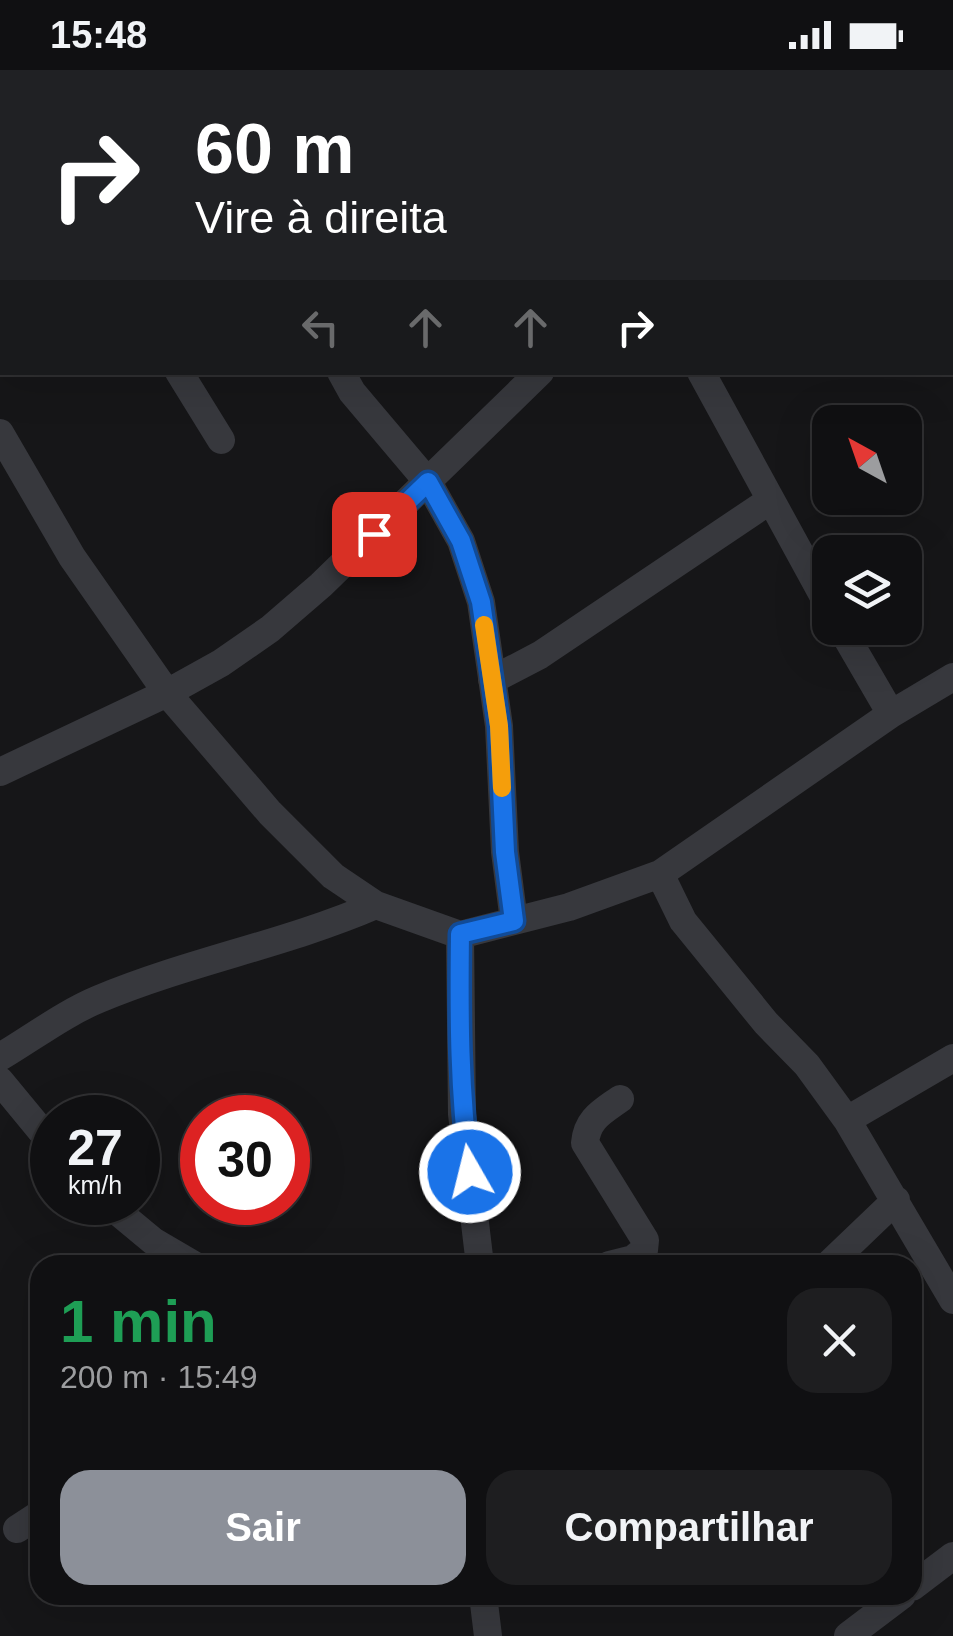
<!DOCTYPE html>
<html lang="pt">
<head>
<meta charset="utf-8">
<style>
	:root { --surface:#101012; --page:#1e1e20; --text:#f1f3f6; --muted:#9c9d9f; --line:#303032; --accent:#8c9099 }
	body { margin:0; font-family:Helvetica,sans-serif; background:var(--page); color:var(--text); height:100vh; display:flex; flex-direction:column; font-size:38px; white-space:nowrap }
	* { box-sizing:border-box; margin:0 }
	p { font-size:32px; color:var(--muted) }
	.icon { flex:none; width:55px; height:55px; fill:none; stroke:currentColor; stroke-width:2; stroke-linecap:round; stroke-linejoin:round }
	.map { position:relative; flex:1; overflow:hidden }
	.panel { position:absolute; left:30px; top:1185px; width:892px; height:350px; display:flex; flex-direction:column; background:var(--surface); border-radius:30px; box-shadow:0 10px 40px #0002,0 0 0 2px var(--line) }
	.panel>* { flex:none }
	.hud { position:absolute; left:0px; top:0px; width:955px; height:305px; box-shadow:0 10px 40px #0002,0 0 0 2px var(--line); background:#202124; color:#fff; overflow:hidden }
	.needle { width:65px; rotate:320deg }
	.buttons { position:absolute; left:812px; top:335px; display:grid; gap:20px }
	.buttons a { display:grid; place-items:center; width:110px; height:110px; border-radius:20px; background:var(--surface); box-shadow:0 10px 40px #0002,0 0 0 2px var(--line); font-size:50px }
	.speed { position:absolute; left:30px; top:1025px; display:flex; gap:20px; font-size:50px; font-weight:700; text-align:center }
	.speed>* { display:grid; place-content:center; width:130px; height:130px; border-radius:50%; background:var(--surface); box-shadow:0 10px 40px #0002,0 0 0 2px var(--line); line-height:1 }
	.speed small { font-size:25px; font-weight:400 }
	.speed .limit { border:15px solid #d22; background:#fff; color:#111 }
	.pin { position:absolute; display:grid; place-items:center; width:85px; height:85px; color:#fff; margin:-42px; border-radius:20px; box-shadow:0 5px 15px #0006 }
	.me { position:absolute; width:110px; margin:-55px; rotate:352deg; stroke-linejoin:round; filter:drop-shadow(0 0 8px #0008) }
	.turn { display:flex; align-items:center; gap:35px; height:210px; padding:0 30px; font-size:45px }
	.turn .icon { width:130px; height:130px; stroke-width:2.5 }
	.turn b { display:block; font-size:70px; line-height:85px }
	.lanes { display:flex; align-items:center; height:95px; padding:0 30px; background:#0003; justify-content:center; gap:50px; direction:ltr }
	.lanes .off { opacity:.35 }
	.round { display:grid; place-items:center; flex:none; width:105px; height:105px; border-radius:30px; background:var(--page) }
	.head { display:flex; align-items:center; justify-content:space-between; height:170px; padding:0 30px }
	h1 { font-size:60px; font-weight:800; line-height:75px; color:#1e9e55 }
	.action { display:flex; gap:20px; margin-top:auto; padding:20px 30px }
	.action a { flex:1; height:115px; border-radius:30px; background:var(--accent); color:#fff; font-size:40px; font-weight:800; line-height:115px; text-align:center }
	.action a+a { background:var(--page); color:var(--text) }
	.status { display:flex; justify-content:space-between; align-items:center; height:70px; padding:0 50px; background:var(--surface); direction:ltr }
	.status svg { height:28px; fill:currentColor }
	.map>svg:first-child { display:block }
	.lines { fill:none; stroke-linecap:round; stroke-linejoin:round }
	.minor { stroke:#37383d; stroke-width:28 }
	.route-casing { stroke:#114b97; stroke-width:25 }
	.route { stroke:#1a73e8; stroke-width:18 }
	.slow { stroke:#f59e0b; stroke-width:18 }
</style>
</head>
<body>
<div class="status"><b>15:48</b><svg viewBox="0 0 49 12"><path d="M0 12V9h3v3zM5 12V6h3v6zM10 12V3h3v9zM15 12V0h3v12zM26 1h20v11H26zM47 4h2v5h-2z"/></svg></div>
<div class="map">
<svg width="953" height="1566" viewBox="0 0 953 1566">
	<rect width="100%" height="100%" fill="#161618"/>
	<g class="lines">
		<path class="minor" d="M207 0 208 2
			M798 0 800 2
			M59 2 63 0
			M627 2 628 0
			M0 36 2 35
			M952 52H953
			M952 266 953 267
			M179 302 221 370
			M341 302 352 322 428 412 461 471 481 532 499 656 505 782 514 851
			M701 302 830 538
			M0 363 72 487 167 623 270 743 333 806 376 835 460 865 569 837 660 804 891 644 953 607
			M841 558 891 644
			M492 610 540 585 769 431
			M0 702 167 623 221 593 270 559 321 515 540 302
			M660 804 683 851 766 953 807 995 847 1050 953 1230
			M460 865 462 1044 480 1195
			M0 987C32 968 65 943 99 929 190 891 286 874 376 835
			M0 1011 52 1074
			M847 1050 953 988
			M106 1132 153 1171 194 1195
			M609 1195 633 1189 644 1180 645 1170 585 1073C587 1049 602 1042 620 1029
			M828 1195 896 1130
			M17 1459 40 1444
			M912 1517 953 1486
			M483 1525 488 1566
			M848 1566 902 1525"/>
	</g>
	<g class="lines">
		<defs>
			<path id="route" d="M374 464 428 412 461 471 481 532 499 656 505 782 514 851 460 864C459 944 459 1022 470 1102"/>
		</defs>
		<use href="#route" class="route-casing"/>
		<use href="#route" class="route"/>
		<path class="slow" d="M484 555 499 656 502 718"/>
	</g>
</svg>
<div class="buttons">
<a><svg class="needle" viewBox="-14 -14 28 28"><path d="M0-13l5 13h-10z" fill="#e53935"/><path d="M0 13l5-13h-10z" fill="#9c9d9f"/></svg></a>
<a><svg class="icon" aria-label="layers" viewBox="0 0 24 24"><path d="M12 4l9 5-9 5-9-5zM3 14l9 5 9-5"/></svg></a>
</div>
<div class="speed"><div>27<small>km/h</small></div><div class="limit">30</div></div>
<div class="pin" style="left:374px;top:464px;background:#d93025"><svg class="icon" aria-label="arrive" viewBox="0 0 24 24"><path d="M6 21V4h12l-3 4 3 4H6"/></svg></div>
<svg class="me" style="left:470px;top:1102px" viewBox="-20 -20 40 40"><circle r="17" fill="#1a73e8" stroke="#fff" stroke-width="3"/><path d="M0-11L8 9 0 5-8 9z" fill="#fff"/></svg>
<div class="hud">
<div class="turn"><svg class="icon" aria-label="right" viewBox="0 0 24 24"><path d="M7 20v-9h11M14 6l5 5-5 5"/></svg><div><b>60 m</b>Vire à direita</div></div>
<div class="lanes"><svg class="icon off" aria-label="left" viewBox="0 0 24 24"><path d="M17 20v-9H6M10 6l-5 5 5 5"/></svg><svg class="icon off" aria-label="ahead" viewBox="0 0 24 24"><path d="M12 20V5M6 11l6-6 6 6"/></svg><svg class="icon off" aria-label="ahead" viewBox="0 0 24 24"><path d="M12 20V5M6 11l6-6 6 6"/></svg><svg class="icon" aria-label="right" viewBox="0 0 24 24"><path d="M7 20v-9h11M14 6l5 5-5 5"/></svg></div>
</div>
<section class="panel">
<div class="head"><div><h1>1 min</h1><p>200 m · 15:49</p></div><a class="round"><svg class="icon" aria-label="close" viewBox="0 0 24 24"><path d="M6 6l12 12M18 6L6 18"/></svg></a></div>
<div class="action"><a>Sair</a><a>Compartilhar</a></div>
</section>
</div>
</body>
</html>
